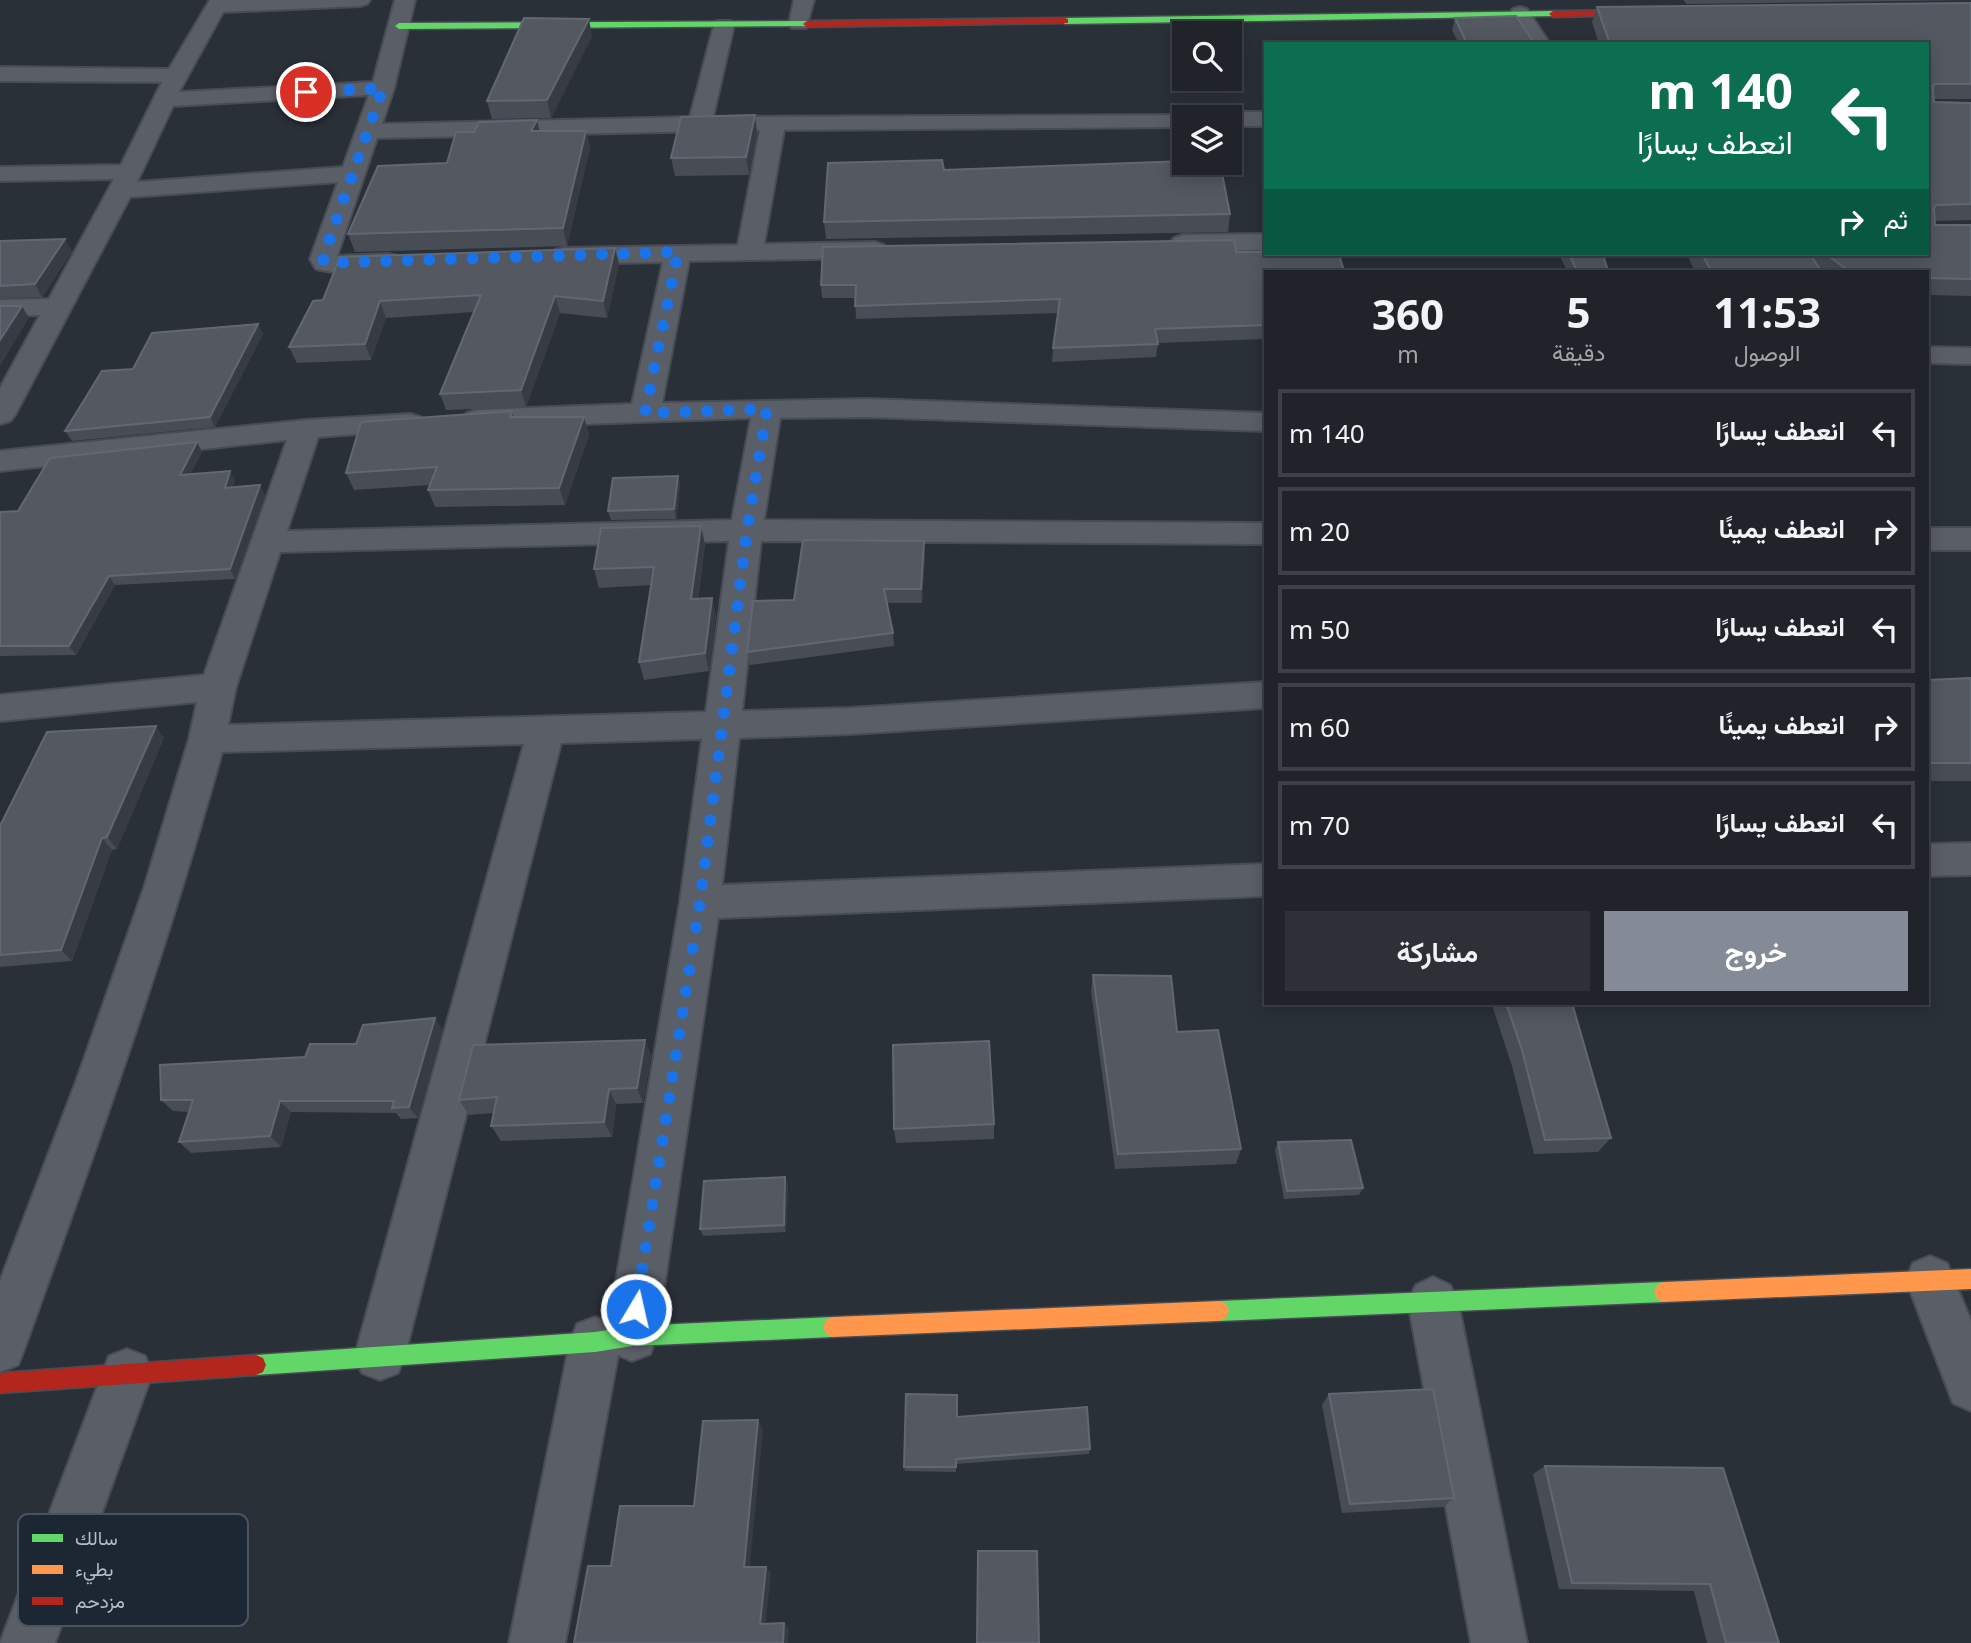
<!DOCTYPE html>
<html lang="ar">
<head>
<meta charset="utf-8">
<style>
	:root { --surface:#20242a; --page:#2d3036; --text:#f1f3f6; --muted:#a2a4a8; --line:#3d4147; --accent:#848b96 }
	body { margin:0; font-family:"Noto Sans",Vazirmatn,sans-serif; background:var(--page); color:var(--text); direction:rtl; height:100vh; display:flex; flex-direction:column; font-size:26px; white-space:nowrap }
	* { box-sizing:border-box; margin:0 }
	p { font-size:23px; color:var(--muted) }
	.icon { flex:none; width:38px; height:38px; fill:none; stroke:currentColor; stroke-width:2; stroke-linecap:round; stroke-linejoin:round }
	.map { position:relative; flex:1; overflow:hidden; direction:ltr }
	.sheet { position:absolute; left:1264px; top:270px; width:665px; height:735px; display:flex; flex-direction:column; background:var(--surface); border-radius:0px; box-shadow:0 4px 18px #0003,0 0 0 2px var(--line); direction:rtl }
	.sheet>* { flex:none }
	.banner { position:absolute; left:1264px; top:42px; width:665px; height:214px; border-radius:0px; box-shadow:0 4px 18px #0003,0 0 0 2px var(--line); direction:rtl; background:#0b6e4f; color:#fff; overflow:hidden }
	.tools { position:absolute; left:1172px; top:21px; display:grid; gap:14px }
	.tools a { display:grid; place-items:center; width:70px; height:70px; border-radius:0px; background:var(--surface); box-shadow:0 4px 18px #0003,0 0 0 2px var(--line); font-size:35px }
	.pin { position:absolute; display:grid; place-items:center; width:60px; height:60px; color:#fff; margin:-30px; border:4px solid #fff; border-radius:50%; box-shadow:0 2px 7px #0007 }
	.me { position:absolute; width:77px; margin:-38px; rotate:9deg; stroke-linejoin:round; filter:drop-shadow(0 0 5px #0008) }
	.turn { display:flex; align-items:center; gap:24px; height:147px; padding:0 21px; font-size:32px }
	.turn .icon { width:91px; height:91px; stroke-width:2.5 }
	.turn b { display:block; font-size:49px; line-height:60px }
	.then { display:flex; align-items:center; height:66px; padding:0 21px; background:#0003; gap:14px; font-size:26px }
	.eta { display:flex; justify-content:space-evenly; align-items:center; height:119px; text-align:center }
	.eta b { font-size:42px; font-weight:700; line-height:49px }
	.primary-button { display:flex; gap:14px; margin-top:auto; padding:14px 21px }
	.primary-button a { flex:1; height:80px; border-radius:0px; background:var(--accent); color:#fff; font-size:28px; font-weight:700; line-height:80px; text-align:center }
	.primary-button a+a { background:var(--page); color:var(--text) }
	ul { padding:0; list-style:none }
	li { display:flex; align-items:center; gap:21px; height:88px; margin:0 14px 10px; padding:0 7px; border:4px solid var(--line); border-radius:0px }
	li div { flex:1 }
	li b { display:block; font-size:26px }
	li em { font-style:normal }
	.map>svg:first-child { display:block }
	.lines { fill:none; stroke-linecap:round; stroke-linejoin:round }
	.street-casing { stroke:#484c55; stroke-width:4 }
	.fast-casing { stroke:#484c55; stroke-width:3 }
	.slow-casing { stroke:#484c55; stroke-width:3 }
	.jam-casing { stroke:#484c55; stroke-width:3 }
	.street { fill:#5a5e66; fill-rule:evenodd }
	.fast { fill:#63d668; fill-rule:evenodd }
	.slow { fill:#ff974d; fill-rule:evenodd }
	.jam { fill:#b3261e; fill-rule:evenodd }
	.wall { fill:#474c55 }
	.shaded-wall { fill:#373c44 }
	.building { fill:#535861; stroke:#626872; stroke-width:2 }
	.route { stroke:#1a73e8; stroke-width:12; stroke-dasharray:0 21.6 }
	.key { fill:#1d2633; stroke:#4a5360; stroke-width:2 }
	.key-label { font-size:19px; fill:#b4bcc9 }
</style>
</head>
<body>
<div class="map">
<svg width="1971" height="1643" viewBox="0 0 1971 1643">
	<rect width="100%" height="100%" fill="#2a3038"/>
	<g class="lines">
		<defs>
			<path id="street" d="M210 0H370L367 4 360 6 223 12 179 92 373 82 395 0H415L394 88 382 124 690 117 714 25 717 21H731L734 25 713 117 1193 115 1195 117H1185V127L784 130 764 244 875 242 884 245 888 250 884 255 875 258 689 261 662 403 867 399 1265 413V431L867 417 780 418 764 520 1265 523V544L761 541 742 711 850 708 1265 682V708L850 734 739 738 722 885 1265 864V896L718 918 657 1336 650 1354 632 1361 618 1355 565 1643H509L570 1342 577 1324 595 1317 609 1323 680 902 702 739 561 743 405 1355 398 1373 380 1380 362 1373 355 1355 524 744 222 752C166 954 96 1150 25 1347L18 1365 0 1372V1281L77 1079 144 888 189 739 197 702 0 721V695L204 675 287 440 0 471V451L306 420 410 414 420 417 425 423 420 429 318 437 287 531 732 520 751 418 477 428 467 425 462 419 467 413 477 410 632 404 663 262 564 264 555 262 551 256 555 250 564 248 738 245 760 130 377 138 337 256 388 254 397 256 401 262 397 268C373 274 340 275 316 269L310 259 338 182 130 197 15 415 10 421 0 424V388L40 315 0 316V300L49 299 114 179 0 181V167L121 165 162 82 0 81V67L169 69ZM369 95 343 167 137 182 173 106ZM729 541 706 712 228 725 236 687 280 552Z
				M794 0H814L806 28H792L789 24Z
				M1520 7 1527 9 1550 44H1529L1510 13 1513 9Z
				M1230 112H1265V126H1230V117H1220Z
				M1265 234V250L1183 251 1174 248 1170 243 1174 238 1183 235Z
				M1927 347 1971 348V364L1927 363Z
				M1927 528H1971V550H1927Z
				M1971 843V875L1927 876V844Z
				M1930 1256 1947 1263 1971 1321V1411L1953 1403 1906 1280 1913 1263Z
				M1433 1277 1450 1285 1458 1302 1527 1643H1471L1408 1302 1416 1285Z
				M127 1349 145 1356 152 1374 55 1643H0L109 1356Z"/>
			<path id="fast" d="M1553 11 1557 14 1556 16 1065 24 1061 21 1065 18Z
				M807 21 810 22V26L399 29 395 26 399 23Z
				M1664 1282 1671 1285 1674 1292 1671 1299 1664 1302 1219 1321 1212 1318 1209 1311 1212 1304 1219 1301Z
				M833 1317 840 1320 843 1327 840 1334 833 1337 632 1346 595 1352 256 1375 249 1372 246 1365 249 1358 256 1355 595 1332 632 1326Z"/>
			<path id="slow" d="M1971 1269V1289L1664 1302 1657 1299 1654 1292 1657 1285 1664 1282Z
				M1219 1301 1226 1304 1229 1311 1226 1318 1219 1321 833 1337 826 1334 823 1327 826 1320 833 1317Z"/>
			<path id="jam" d="M1646 10 1650 13 1649 15 1553 17 1549 14 1553 11Z
				M1065 18 1068 19V23L807 27 803 24 807 21Z
				M256 1355 263 1358 266 1365 263 1372 256 1375 0 1393V1373Z"/>
		</defs>
		<use href="#street" class="street-casing"/>
		<use href="#fast" class="fast-casing"/>
		<use href="#slow" class="slow-casing"/>
		<use href="#jam" class="jam-casing"/>
		<use href="#street" class="street"/>
		<use href="#fast" class="fast"/>
		<use href="#slow" class="slow"/>
		<use href="#jam" class="jam"/>
	</g>
	<path class="wall" d="M1683 0H1971L1687 4Z
		M1971 3V99H1933L1934 102 1971 103V220L1934 221 1935 225H1971V296L1927 295V271H1695L1689 259 1692 254H1927V44H1599L1592 22 1597 7Z
		M1455 18 1535 44H1459L1452 30Z
		M592 36 551 118 492 119 487 101Z
		M755 115 757 133 749 175 675 176 671 158Z
		M537 120 539 131H586L590 148 567 246 355 252 348 234 447 163 474 132Z
		M944 170 1230 214 1228 232 826 239 824 222Z
		M0 241 72 251 42 297 0 298Z
		M1236 252 1265 271V339L1158 343 1156 357 1052 362 1053 348 1058 313 856 319 855 298H822L821 285Z
		M1559 254H1603L1608 271H1567Z
		M619 264 607 318 560 313 526 407 446 410 440 394 474 312 386 318 371 360 297 363 289 347 313 301Z
		M263 334 215 427 72 441 65 431 133 369Z
		M512 411 514 417H584L589 435 565 505 435 507 428 490 430 485 354 490 346 473Z
		M197 442 202 452 190 474 235 480 233 487 265 495 235 579 115 585 76 655 0 656V512L18 511Z
		M678 476 680 486 676 519 611 520 608 511Z
		M924 541 925 555 922 603H887L893 633 894 646 750 665 747 652Z
		M705 544 698 599 712 598 716 616 709 671 644 680 639 662 651 585 599 588 594 569Z
		M1971 678V781H1927V680Z
		M164 738 117 849 112 850 72 961 0 967V826Z
		M1093 975 1177 1032 1241 1149 1236 1164 1115 1169 1091 991Z
		M1495 1003H1572L1611 1138 1598 1152 1534 1154 1512 1066 1493 1008Z
		M435 1018 442 1030 418 1118 401 1119 396 1113 291 1112 281 1147 191 1153 179 1142 189 1112 173 1111 161 1100 305 1057 356 1044Z
		M645 1040 651 1056 643 1103 616 1104 612 1137 501 1141 491 1126 494 1113 469 1115 459 1100Z
		M994 1124V1139L896 1143 894 1129Z
		M1278 1142 1363 1188 1359 1195 1284 1199 1275 1150Z
		M785 1177 788 1185 786 1232 703 1236 700 1229Z
		M1329 1394 1454 1498 1443 1507 1342 1513 1322 1405Z
		M957 1417 1090 1449 1089 1454 956 1464V1472L905 1471 904 1467Z
		M1545 1466 1723 1468 1779 1643H1707L1694 1591 1559 1589 1533 1474Z"/>
	<path class="shaded-wall" d="M589 19 592 36 551 118 547 100Z
		M755 115 757 133 749 175 746 157Z
		M537 120 541 137 531 131Z
		M586 131 590 148 567 246 563 228Z
		M65 239 72 251 42 297 35 284Z
		M615 248 619 264 607 318 603 301Z
		M555 296 560 313 526 407 521 390Z
		M380 301 386 318 371 360 365 344Z
		M22 306 29 318 0 366V340Z
		M258 324 263 334 215 427 210 417Z
		M584 417 589 435 565 505 559 488Z
		M197 442 202 452 185 485 180 475Z
		M230 471 235 480 230 498 225 488Z
		M678 476 680 486 676 519 674 509Z
		M260 485 265 495 235 579 230 569Z
		M701 526 705 544 695 617 691 599Z
		M924 541 925 555 922 603 921 589Z
		M109 576 115 585 76 655 69 646Z
		M712 598 716 616 709 671 705 653Z
		M156 726 164 738 117 849 107 837Z
		M102 838 112 850 72 961 61 950Z
		M435 1018 442 1030 418 1118 409 1107Z
		M645 1040 651 1056 643 1103 637 1088Z
		M609 1089 616 1104 612 1137 604 1122Z
		M280 1101 291 1112 281 1147 270 1136Z
		M785 1177 788 1185 786 1232 784 1225Z
		M758 1420 763 1430 749 1574 744 1567Z
		M766 1567 771 1573 765 1630 760 1624Z
		M784 1623 789 1629 788 1643H783Z"/>
	<path class="building" d="M1971 3V84H1935L1933 86 1934 102 1971 103V204L1936 205 1934 208 1935 225H1971V279L1927 278V271H1849L1826 254H1927V44H1610L1597 7Z
		M1516 16 1535 44H1467L1455 18Z
		M524 18 589 19 547 100 487 101Z
		M755 115 746 157 671 158 681 117Z
		M537 120 531 131H586L563 228 348 234 378 166 447 163 456 132H474L479 122Z
		M942 160 944 170 1185 161V163H1220L1230 214 824 222 828 163Z
		M65 239 35 284 0 286V241Z
		M1234 240 1236 252H1265V254H1339L1344 271H1265V325L1155 329 1158 344 1053 348 1060 299 855 306 856 285H821L823 247Z
		M615 248 603 301 555 296 521 390 440 394 481 295 380 301 365 344 289 347 313 301 323 300 340 257Z
		M1569 254H1603L1608 271H1577Z
		M1702 254H1810L1821 271H1711Z
		M0 306H22L0 340Z
		M258 324 210 417 65 431 102 371 133 369 152 333Z
		M512 411 510 417H584L559 488 428 490 437 467 346 473 361 422Z
		M197 442 180 475 230 471 225 488 260 485 230 569 109 576 69 646H0V512L18 511 50 458Z
		M678 476 674 509 608 511 613 478Z
		M701 526 691 599 712 598 705 653 639 662 654 567 594 569 601 528Z
		M803 540 924 541 921 589H884L893 633 747 652 753 601 794 600Z
		M1971 678V763H1927V680Z
		M156 726 107 837 102 838 61 950 0 955V826L47 732Z
		M1093 975 1171 976 1177 1032 1218 1030 1241 1149 1118 1154Z
		M1506 1003H1572L1611 1138 1545 1140 1522 1050Z
		M435 1018 409 1107 392 1108 394 1101H280L270 1136 179 1142 193 1100H161L160 1065 305 1057 310 1044H356L363 1025Z
		M645 1040 637 1088 609 1089 604 1122 491 1126 497 1097 459 1100 473 1045Z
		M989 1041 994 1124 894 1129 893 1045Z
		M1351 1140 1363 1188 1287 1191 1278 1142Z
		M785 1177 784 1225 700 1229 704 1181Z
		M1433 1389 1454 1498 1350 1504 1329 1394Z
		M906 1394 957 1395V1417L1087 1407 1090 1449 956 1459V1467H904Z
		M758 1420 744 1567H766L760 1624 784 1623 783 1643H574L588 1566H611L620 1506H694L703 1421Z
		M1545 1466 1723 1468 1779 1643H1726L1710 1584 1572 1583Z
		M978 1551H1037L1039 1643H977Z"/>
	<g class="lines">
		<path class="route" d="M306 92 383 88 330 238 323 259 325 263 678 252 645 413 767 409 747 530 700 902 636 1309"/>
	</g>
	<rect x="18" y="1514" width="230" height="112" rx="10" class="key"/>
	<rect x="32" y="1534" width="31" height="8" fill="#63d668"/>
	<rect x="32" y="1565" width="31" height="9" fill="#ff974d"/>
	<rect x="32" y="1597" width="31" height="8" fill="#b3261e"/>
	<g class="key-label">
		<text x="75" y="1545">سالك</text>
		<text x="75" y="1576">بطيء</text>
		<text x="75" y="1608">مزدحم</text>
	</g>
</svg>
<div class="tools">
<a><svg class="icon" aria-label="search" viewBox="0 0 24 24"><circle cx="10" cy="10" r="6"/><path d="M15 15l6 6"/></svg></a>
<a><svg class="icon" aria-label="layers" viewBox="0 0 24 24"><path d="M12 4l9 5-9 5-9-5zM3 14l9 5 9-5"/></svg></a>
</div>
<div class="pin" style="left:306px;top:92px;background:#d93025"><svg class="icon" aria-label="arrive" viewBox="0 0 24 24"><path d="M6 21V4h12l-3 4 3 4H6"/></svg></div>
<svg class="me" style="left:636px;top:1309px" viewBox="-20 -20 40 40"><circle r="17" fill="#1a73e8" stroke="#fff" stroke-width="3"/><path d="M0-11L8 9 0 5-8 9z" fill="#fff"/></svg>
<div class="banner">
<div class="turn"><svg class="icon" aria-label="left" viewBox="0 0 24 24"><path d="M17 20v-9H6M10 6l-5 5 5 5"/></svg><div><b>140 m</b>انعطف يسارًا</div></div>
<div class="then">ثم<svg class="icon" aria-label="right" viewBox="0 0 24 24"><path d="M7 20v-9h11M14 6l5 5-5 5"/></svg></div>
</div>
<section class="sheet">
<div class="eta">
<div><b>11:53</b><p>الوصول</p></div>
<div><b>5</b><p>دقيقة</p></div>
<div><b>360</b><p>m</p></div>
</div>
<ul>
<li><svg class="icon" aria-label="left" viewBox="0 0 24 24"><path d="M17 20v-9H6M10 6l-5 5 5 5"/></svg><div><b>انعطف يسارًا</b></div><em>140 m</em></li>
<li><svg class="icon" aria-label="right" viewBox="0 0 24 24"><path d="M7 20v-9h11M14 6l5 5-5 5"/></svg><div><b>انعطف يمينًا</b></div><em>20 m</em></li>
<li><svg class="icon" aria-label="left" viewBox="0 0 24 24"><path d="M17 20v-9H6M10 6l-5 5 5 5"/></svg><div><b>انعطف يسارًا</b></div><em>50 m</em></li>
<li><svg class="icon" aria-label="right" viewBox="0 0 24 24"><path d="M7 20v-9h11M14 6l5 5-5 5"/></svg><div><b>انعطف يمينًا</b></div><em>60 m</em></li>
<li><svg class="icon" aria-label="left" viewBox="0 0 24 24"><path d="M17 20v-9H6M10 6l-5 5 5 5"/></svg><div><b>انعطف يسارًا</b></div><em>70 m</em></li>
</ul>
<div class="primary-button"><a>خروج</a><a>مشاركة</a></div>
</section>
</div>
</body>
</html>
